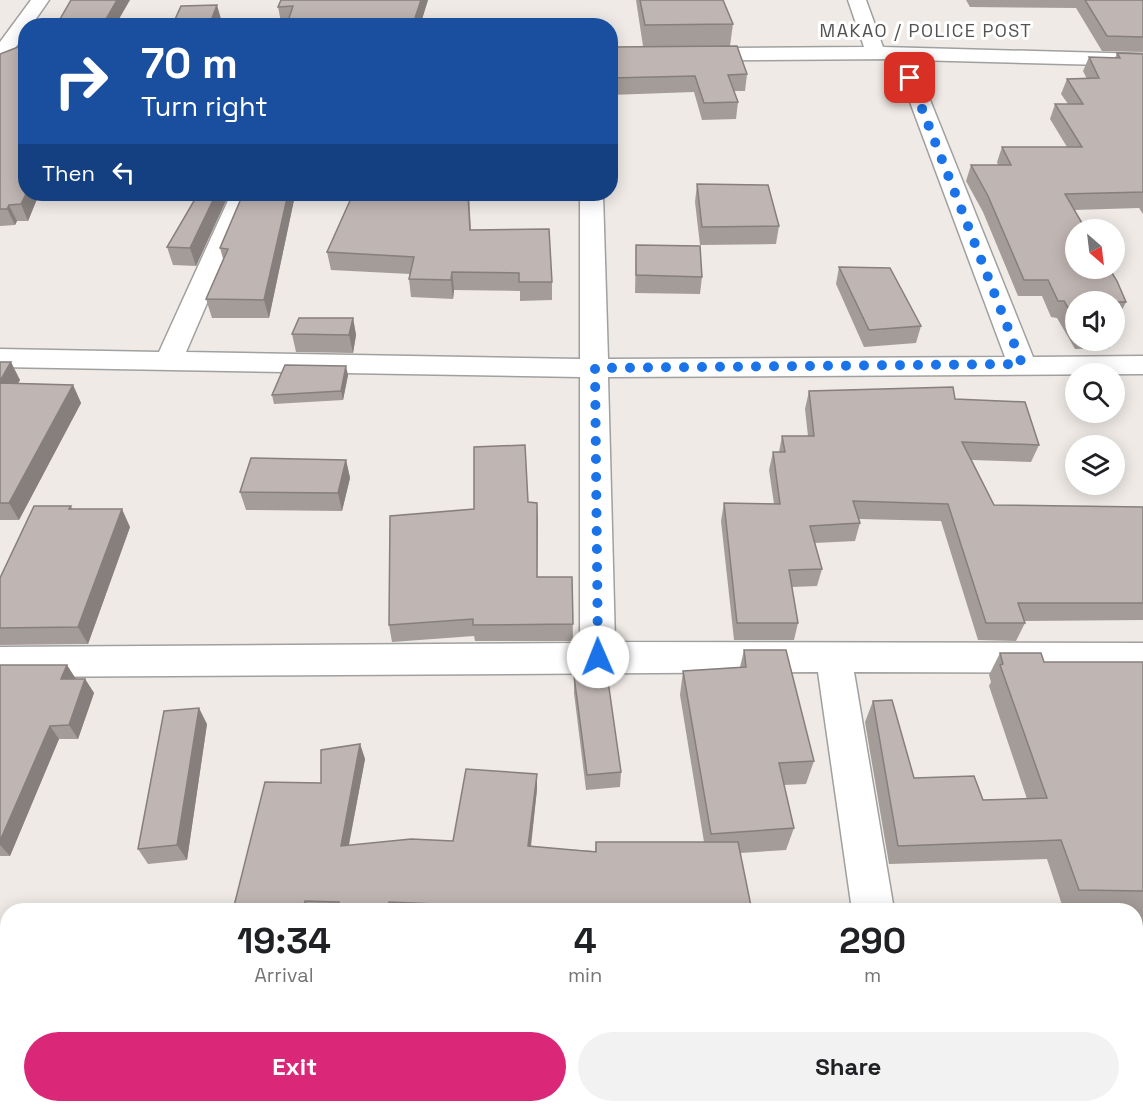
<!DOCTYPE html>
<html lang="en">
<head>
<meta charset="utf-8">
<style>
	:root { --surface:#fff; --page:#f2f2f2; --text:#202124; --muted:#757577; --accent:#db2777 }
	body { margin:0; font-family:"Space Grotesk",sans-serif; background:var(--page); color:var(--text); height:100vh; display:flex; flex-direction:column; font-size:22px; white-space:nowrap }
	* { box-sizing:border-box; margin:0 }
	p { font-size:20px; color:var(--muted) }
	.icon { flex:none; width:33px; height:33px; fill:none; stroke:currentColor; stroke-width:2; stroke-linecap:round; stroke-linejoin:round }
	.map { position:relative; flex:1; overflow:hidden }
	.details { position:absolute; left:0px; top:903px; width:1143px; height:210px; display:flex; flex-direction:column; background:var(--surface); border-radius:24px 24px 0 0; box-shadow:0 3px 15px #0003 }
	.details>* { flex:none }
	.banner { position:absolute; left:18px; top:18px; width:600px; height:183px; border-radius:24px; box-shadow:0 3px 15px #0003; background:#1a4fa0; color:#fff; overflow:hidden }
	.needle { width:39px; rotate:152deg }
	.controls { position:absolute; left:1065px; top:219px; display:grid; gap:12px }
	.controls a { display:grid; place-items:center; width:60px; height:60px; border-radius:50%; background:var(--surface); box-shadow:0 3px 15px #0003; font-size:30px }
	.pin { position:absolute; display:grid; place-items:center; width:51px; height:51px; color:#fff; margin:-26px; border-radius:12px; box-shadow:0 3px 9px #0006 }
	.me { position:absolute; width:66px; margin:-33px; rotate:359deg; stroke-linejoin:round; filter:drop-shadow(0 0 4px #0008) }
	.turn { display:flex; align-items:center; gap:21px; height:126px; padding:0 24px; font-size:27px }
	.turn .icon { width:78px; height:78px; stroke-width:2.5 }
	.turn b { display:block; font-size:42px; line-height:51px }
	.then { display:flex; align-items:center; height:57px; padding:0 24px; background:#0003; gap:12px; font-size:22px }
	.eta { display:flex; justify-content:space-evenly; align-items:center; height:102px; text-align:center }
	.eta b { font-size:36px; font-weight:600; line-height:42px }
	.action { display:flex; gap:12px; margin-top:auto; padding:12px 24px }
	.action a { flex:1; height:69px; border-radius:36px; background:var(--accent); color:#fff; font-size:24px; font-weight:600; line-height:69px; text-align:center }
	.action a+a { background:var(--page); color:var(--text) }
	.map>svg:first-child { display:block }
	.lines { fill:none; stroke-linecap:round; stroke-linejoin:round }
	.minor-casing { stroke:#a0a0a0; stroke-width:3 }
	.minor { fill:#fff; fill-rule:evenodd }
	.wall { fill:#a49c99 }
	.shaded-wall { fill:#867f7d }
	.building { fill:#bfb5b2; stroke:#867f7d; stroke-width:1.5 }
	.route { stroke:#1a73e8; stroke-width:10; stroke-dasharray:0 18 }
	.labels { text-anchor:middle; dominant-baseline:central; stroke-width:6; stroke-linejoin:round; paint-order:stroke }
	.far-quarter-label { font-size:18px; letter-spacing:1.5px; fill:#525252; stroke:#fff }
</style>
</head>
<body>
<div class="map">
<svg width="1143" height="1113" viewBox="0 0 1143 1113">
	<rect width="100%" height="100%" fill="#efeae5"/>
	<g class="lines">
		<defs>
			<path id="minor" d="M31 0H49L31 26H26V33L7 59 0 61V42Z
				M848 0H866L883 47 1143 54V66L914 60 1033 357 1143 356V374L608 377 615 642 1143 643V673L854 672 894 910H852L818 672 0 677V647L580 643V377L0 367V349L159 352 231 194H254L186 352 580 359V194H603L608 359 1005 357 894 59 610 61V49L864 47Z
				M437 1106H557L554 1113H434Z
				M881 1106H929L931 1113H883Z"/>
		</defs>
		<use href="#minor" class="minor-casing"/>
		<use href="#minor" class="minor"/>
	</g>
	<path class="wall" d="M281 0H428L421 21 449 26H289L288 22H281L278 7Z
		M636 0H723L733 24 730 46H643Z
		M966 0H1142L1143 1V52L1102 51 1076 8 970 7Z
		M610 47 747 74 745 91H734L738 102 736 119 702 120 694 92 610 95Z
		M1117 53 1143 54V214L1139 208 1074 210 1126 302 1118 318H1114V302H1076V340H1112L1109 348 1075 349 1057 318 1051 317 1042 296H1018L983 212 966 181 971 165H998L997 162 1002 147H1067L1050 119 1055 104H1068L1061 94 1067 79H1087L1083 71 1089 57 1115 58Z
		M0 54 26 194H65L61 200 37 199 28 221H17L15 225 0 226Z
		M697 184 779 226 776 244 700 245 695 202Z
		M198 194H229L196 266 173 265 167 247Z
		M243 194H469L471 230 552 282V300L520 301V291L454 290 453 299 411 297 409 279 410 274 331 270 327 252 350 200H294L269 318H212L206 299 223 259 220 248Z
		M636 245 702 277 700 294 635 293Z
		M839 267 921 326 916 343 864 347 836 284Z
		M299 318H353L356 335 353 353 296 352 292 334Z
		M0 362 20 380 18 383 73 385 81 403 19 520H0Z
		M348 375 343 400 274 404 272 395Z
		M809 391 955 399 1039 445 1031 462 972 460 994 505 1143 507V620L1024 621 1025 623 1016 641 978 640 941 521 859 519 860 523 855 541 815 543 822 569 817 586 792 587 798 623 794 640H734L721 521 724 503 774 504 769 470 773 452H779L782 436H808L805 409Z
		M346 460 350 478 342 511 246 510 240 492Z
		M528 502 537 503V577H572L573 641H475L474 636 392 642 389 625 474 509Z
		M71 506 72 509 130 527 88 644 0 645V578Z
		M744 650 814 761 806 784 784 785 794 828 786 850 740 853 751 906 749 910H233L321 783 360 744 365 759 349 845 453 841 537 789 531 847 595 851 596 842H704L680 695 683 671 740 667Z
		M1000 653 1044 662H1143V947L1136 925V910H1130V909L1063 908 1047 859 889 864 865 722 873 701 914 778 983 800 1027 799 989 686 991 682 989 675Z
		M0 665H67L75 679H85L94 693 78 739H59L10 856H0Z
		M574 676 621 772 620 787 586 790 574 693Z
		M207 724 187 860 148 864 138 849Z
		M941 1106H1117L1120 1113H938L937 1110Z"/>
	<path class="shaded-wall" d="M117 0H130L115 26H102Z
		M421 0H428L420 26 414 21Z
		M217 5 221 19 218 26H209Z
		M26 194H35L37 199 28 221 21 204Z
		M59 194H65L61 200Z
		M216 194H229L196 266 190 248Z
		M288 194H293L294 200 269 318 264 300Z
		M9 205 17 221 15 225 7 209Z
		M452 272 454 290 453 299 451 280Z
		M353 318 356 335 353 353 349 335Z
		M11 362 20 380 8 400 0 385V381Z
		M346 366 348 375 343 400 341 391Z
		M73 385 81 403 19 520 9 503Z
		M346 460 350 478 342 511 338 493Z
		M537 503 538 520 537 594Z
		M122 509 130 527 88 644 78 627Z
		M67 665 76 679 70 693 61 679Z
		M85 679 94 693 78 739 69 725Z
		M199 708 207 724 187 860 177 845Z
		M50 726 59 739 10 856 0 845V841Z
		M360 744 365 759 346 859 341 846Z
		M537 774V789L529 860 528 846Z
		M305 901 310 910H306L304 906Z"/>
	<path class="building" d="M71 0H117L102 26H56Z
		M281 0H421L414 21 449 20 448 26H332L334 21H288L293 6 278 7Z
		M640 0H723L733 24 645 25Z
		M1085 0H1142L1143 1V37L1107 36Z
		M217 5 209 26H172L181 6Z
		M737 46 747 74 728 75 738 102 704 103 695 76 610 78V47Z
		M18 47H26V194L21 204 9 205 7 209H0V54Z
		M1117 53 1143 54V192L1065 194 1086 230H1076V268H1109L1117 281 1126 302H1076V321L1064 301H1058L1048 280H1024L988 196 971 165H1011L1002 147H1082L1055 104H1083L1067 79 1099 78 1089 57 1120 58Z
		M697 184 768 185 779 226 702 227Z
		M198 194H216L190 248 167 247Z
		M243 194H288L264 300 206 299 228 249 220 248Z
		M353 194H468L470 230 549 229 552 282H519V273L452 272 451 280 409 279 414 257 327 252Z
		M636 245 700 246 702 277 636 275Z
		M839 267 890 268 921 326 869 330Z
		M299 318H353L349 335 292 334Z
		M0 362H11L0 381Z
		M285 365 346 366 341 391 272 395Z
		M0 383 73 385 9 503H0Z
		M953 387 955 399 1025 402 1039 445 962 442 994 505 1143 507V603H1018L1025 623H986L948 504 853 501 860 523 810 526 822 569 789 570 798 623H737L724 503 780 504 773 452H785L782 436H814L809 391Z
		M525 445 528 502 537 503V577H572L573 624 473 625V619L389 625 390 516 474 509V447Z
		M251 458 346 460 338 493 240 492Z
		M34 506H71L69 509H122L78 627 0 628V578Z
		M744 650H786L814 761 779 763 794 828 711 834 683 671 746 667Z
		M1000 653H1041L1044 662H1143V891L1079 890 1061 840 898 846 873 701 892 700 914 778 974 776 983 800 1047 798 1000 665 1003 664Z
		M0 665H67L61 679H85L69 725 50 726 0 841Z
		M607 674 621 772 587 775 574 676Z
		M199 708 177 845 138 849 164 711Z
		M360 744 341 846 411 839 453 841 466 769 537 774 528 846 596 852V842H738L751 906 709 910H458L459 905 389 902V910H339V902L305 901 304 906 266 910H233L265 782 321 783V750Z
		M949 1106H1117L1120 1113H952Z"/>
	<g class="lines">
		<path class="route" d="M598 657 595 368 1022 364 910 78"/>
	</g>
	<g class="labels">
		<g class="far-quarter-label">
			<text x="926" y="30">MAKAO / POLICE POST</text>
		</g>
	</g>
</svg>
<div class="controls">
<a><svg class="needle" viewBox="-14 -14 28 28"><path d="M0-13l5 13h-10z" fill="#e53935"/><path d="M0 13l5-13h-10z" fill="#757577"/></svg></a>
<a><svg class="icon" aria-label="sound" viewBox="0 0 24 24"><path d="M4 9h4l5-4v14l-5-4H4zM17 9q2 3 0 6"/></svg></a>
<a><svg class="icon" aria-label="search" viewBox="0 0 24 24"><circle cx="10" cy="10" r="6"/><path d="M15 15l6 6"/></svg></a>
<a><svg class="icon" aria-label="layers" viewBox="0 0 24 24"><path d="M12 4l9 5-9 5-9-5zM3 14l9 5 9-5"/></svg></a>
</div>
<div class="pin" style="left:910px;top:78px;background:#d93025"><svg class="icon" aria-label="arrive" viewBox="0 0 24 24"><path d="M6 21V4h12l-3 4 3 4H6"/></svg></div>
<svg class="me" style="left:598px;top:657px" viewBox="-20 -20 40 40"><circle r="19" fill="#fff"/><path d="M0-13L10 11 0 6-10 11z" fill="#1a73e8"/></svg>
<div class="banner">
<div class="turn"><svg class="icon" aria-label="right" viewBox="0 0 24 24"><path d="M7 20v-9h11M14 6l5 5-5 5"/></svg><div><b>70 m</b>Turn right</div></div>
<div class="then">Then<svg class="icon" aria-label="left" viewBox="0 0 24 24"><path d="M17 20v-9H6M10 6l-5 5 5 5"/></svg></div>
</div>
<section class="details">
<div class="eta">
<div><b>19:34</b><p>Arrival</p></div>
<div><b>4</b><p>min</p></div>
<div><b>290</b><p>m</p></div>
</div>
<div class="action"><a>Exit</a><a>Share</a></div>
</section>
</div>
</body>
</html>
